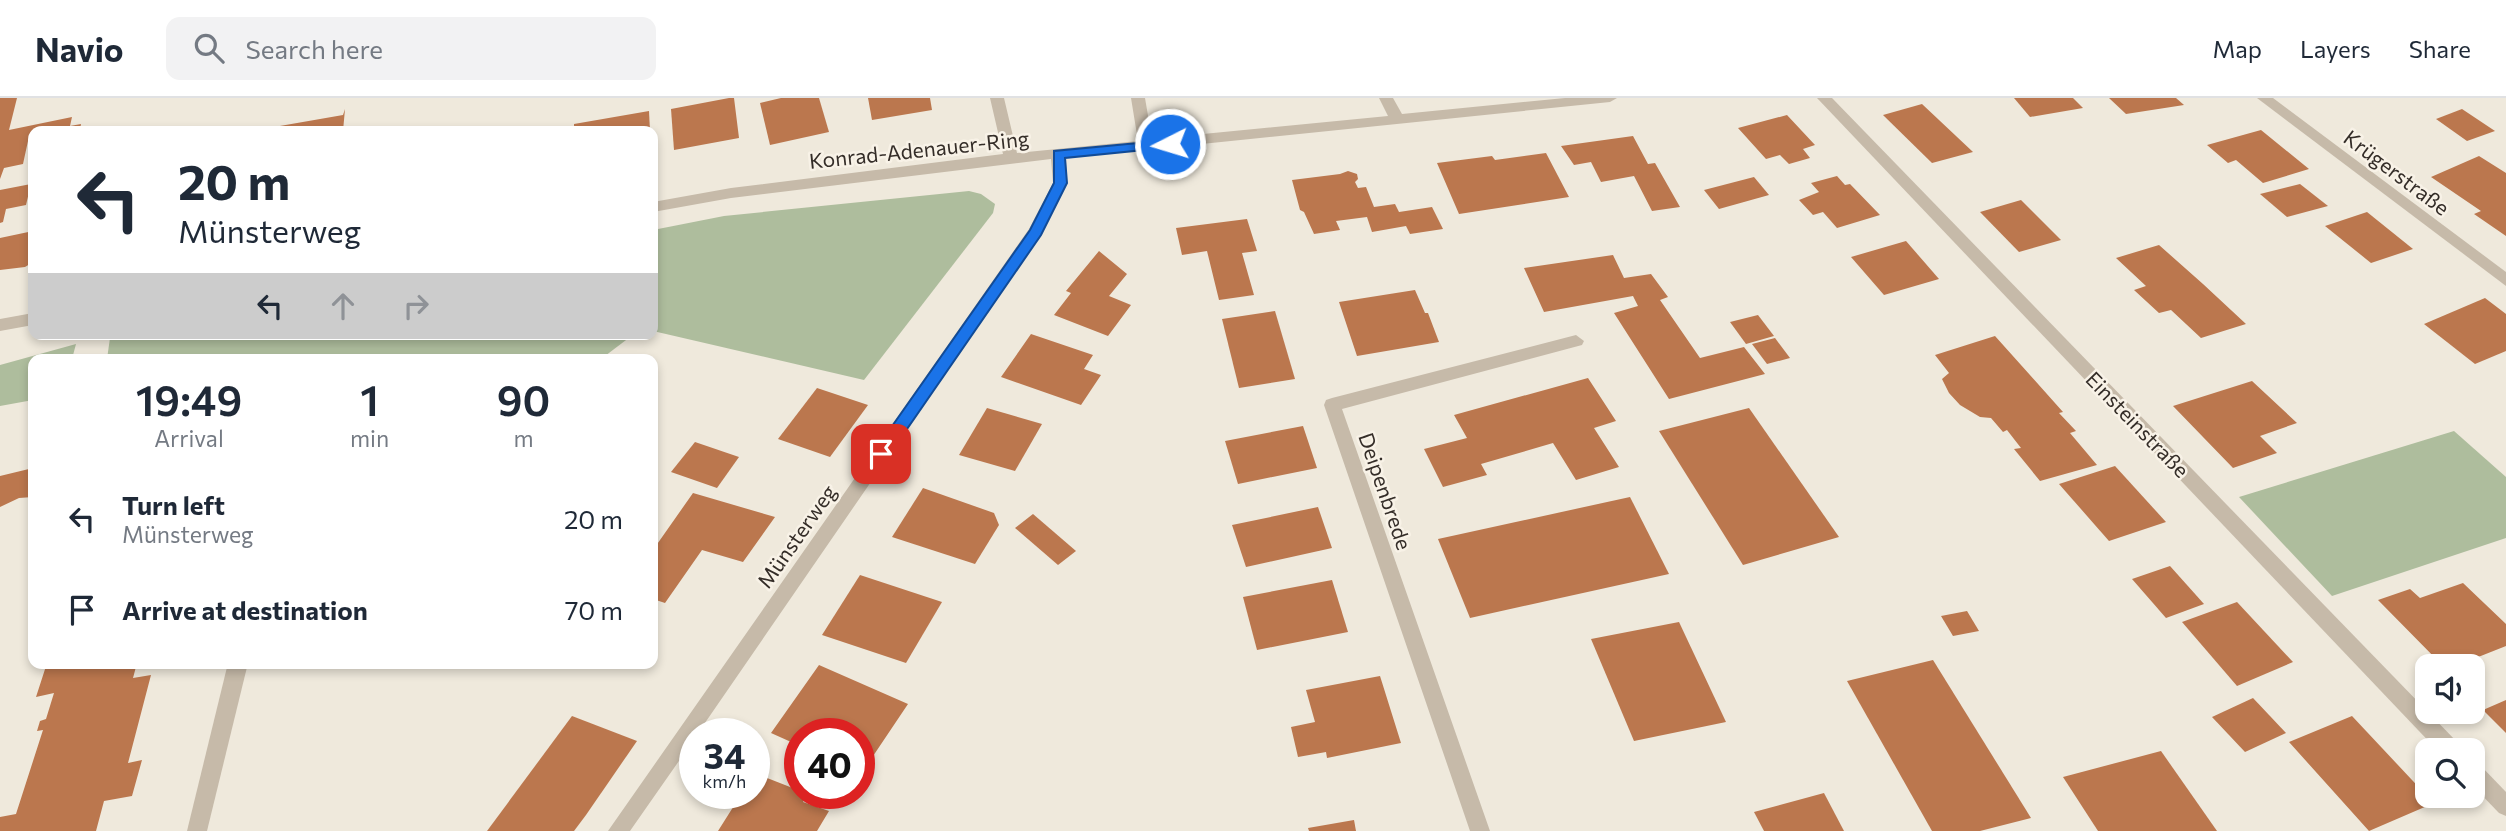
<!DOCTYPE html>
<html lang="en">
<head>
<meta charset="utf-8">
<style>
	:root { --surface:#fff; --page:#f2f2f3; --text:#1f2937; --muted:#747a83; --line:#e0e1e3 }
	body { margin:0; font-family:Commissioner,sans-serif; background:var(--page); color:var(--text); height:100vh; display:flex; flex-direction:column; font-size:26px; white-space:nowrap }
	* { box-sizing:border-box; margin:0 }
	p { font-size:23px; color:var(--muted) }
	.icon { flex:none; width:38px; height:38px; fill:none; stroke:currentColor; stroke-width:2; stroke-linecap:round; stroke-linejoin:round }
	.map { position:relative; flex:1; overflow:hidden }
	.details { position:absolute; left:28px; top:256px; width:630px; height:315px; display:flex; flex-direction:column; background:var(--surface); border-radius:14px; box-shadow:0 4px 10px #0003 }
	.details>* { flex:none }
	.hud { position:absolute; left:28px; top:28px; width:630px; height:214px; border-radius:14px; box-shadow:0 4px 10px #0003; background:#fff; color:var(--text); overflow:hidden }
	.controls { position:absolute; left:2415px; top:556px; display:grid; gap:14px }
	.controls a { display:grid; place-items:center; width:70px; height:70px; border-radius:14px; background:var(--surface); box-shadow:0 4px 10px #0003; font-size:35px }
	.speed { position:absolute; left:679px; top:620px; display:flex; gap:14px; font-size:35px; font-weight:700; text-align:center }
	.speed>* { display:grid; place-content:center; width:91px; height:91px; border-radius:50%; background:var(--surface); box-shadow:0 4px 10px #0003; line-height:1 }
	.speed small { font-size:18px; font-weight:400 }
	.speed .limit { border:10px solid #d22; background:#fff; color:#111 }
	.pin { position:absolute; display:grid; place-items:center; width:60px; height:60px; color:#fff; margin:-30px; border-radius:14px; box-shadow:0 4px 10px #0006 }
	.me { position:absolute; width:77px; margin:-38px; rotate:265deg; stroke-linejoin:round; filter:drop-shadow(0 0 5px #0008) }
	.turn { display:flex; align-items:center; gap:24px; height:147px; padding:0 35px; font-size:32px }
	.turn .icon { width:91px; height:91px; stroke-width:2.5 }
	.turn b { display:block; font-size:49px; line-height:60px }
	.lanes { display:flex; align-items:center; height:66px; padding:0 35px; background:#0003; justify-content:center; gap:35px; direction:ltr }
	.lanes .off { opacity:.35 }
	.eta { display:flex; justify-content:space-evenly; align-items:center; height:119px; text-align:center }
	.eta b { font-size:42px; font-weight:600; line-height:49px }
	ul { padding:0; list-style:none }
	li { display:flex; align-items:center; gap:21px; height:91px; padding:0 35px }
	li div { flex:1 }
	li b { display:block; font-size:26px }
	li em { font-style:normal }
	header { display:flex; align-items:center; gap:42px; box-sizing:border-box; height:98px; padding:0 35px; background:var(--surface); border-bottom:2px solid var(--line) }
	header strong { font-size:33px }
	nav { display:flex; gap:38px; margin-inline-start:auto; font-size:24px }
	.search { width:490px; height:63px; background:var(--page); display:flex; align-items:center; gap:18px; box-sizing:border-box; padding:0 24px; border-radius:14px; color:var(--muted); font-size:26px }
	.map>svg:first-child { display:block }
	.green { fill:#aebd9d }
	.building { fill:#bb774e }
	.lines { fill:none; stroke-linecap:round; stroke-linejoin:round }
	.minor { fill:#c6baa9; fill-rule:evenodd }
	.route { fill:#1a73e8; stroke:#114b97; stroke-width:2 }
	.labels { text-anchor:middle; dominant-baseline:central; stroke-width:5; stroke-linejoin:round; paint-order:stroke }
	.street-label { font-size:21px; fill:#342d28; stroke:#f8f2e7 }
</style>
</head>
<body>
<header>
<strong>Navio</strong>
<div class="search"><svg class="icon" aria-label="search" viewBox="0 0 24 24"><circle cx="10" cy="10" r="6"/><path d="M15 15l6 6"/></svg>Search here</div>
<nav><a>Map</a><a>Layers</a><a>Share</a></nav>
</header>
<div class="map">
<svg width="2506" height="733" viewBox="0 0 2506 733">
	<rect width="100%" height="100%" fill="#efe9dc"/>
	<g class="green">
		<path d="M 969,93 L 981,96 L 995,106 L 993,115 L 864,282 L 653,233 L 653,132 L 724,118 Z"/>
		<path d="M 149,236 L 634,236 L 601,261 L 107,261 L 110,240 Z"/>
		<path d="M 76,246 L 72,261 L 33,261 L 33,302 L 0,308 L 0,267 Z"/>
		<path d="M 2454,333 L 2506,379 L 2506,440 L 2332,498 L 2239,399 Z"/>
	</g>
	<g class="building">
		<path d="M 0,0 L 17,0 L 9,32 L 72,19 L 70,28 L 81,26 L 80,32 L 33,33 L 33,42 L 28,43 L 23,66 L 4,70 L 0,81 Z"/>
		<path d="M 729,0 L 734,0 L 739,40 L 674,52 L 671,11 Z"/>
		<path d="M 781,0 L 819,0 L 829,34 L 770,47 L 760,5 Z"/>
		<path d="M 868,0 L 930,0 L 932,12 L 872,22 Z"/>
		<path d="M 2014,0 L 2073,0 L 2083,10 L 2030,19 Z"/>
		<path d="M 2109,0 L 2176,0 L 2184,7 L 2126,16 Z"/>
		<path d="M 1922,6 L 1973,54 L 1932,65 L 1883,17 Z"/>
		<path d="M 345,11 L 343,33 L 251,33 L 343,17 Z"/>
		<path d="M 2462,11 L 2495,33 L 2467,43 L 2436,21 Z"/>
		<path d="M 649,13 L 650,33 L 574,33 L 574,26 Z"/>
		<path d="M 1787,17 L 1815,47 L 1803,51 L 1810,60 L 1789,66 L 1780,57 L 1766,61 L 1738,30 Z"/>
		<path d="M 2261,32 L 2309,71 L 2263,85 L 2236,62 L 2228,65 L 2207,47 Z"/>
		<path d="M 1633,38 L 1648,66 L 1655,65 L 1680,109 L 1652,113 L 1634,78 L 1601,84 L 1591,64 L 1574,67 L 1561,48 Z"/>
		<path d="M 1546,55 L 1569,99 L 1459,116 L 1437,65 L 1492,58 L 1495,62 Z"/>
		<path d="M 2479,58 L 2506,75 L 2506,138 L 2474,116 L 2481,113 L 2431,79 Z"/>
		<path d="M 1348,73 L 1357,76 L 1358,81 L 1355,84 L 1358,90 L 1366,89 L 1374,109 L 1395,106 L 1399,114 L 1432,109 L 1443,131 L 1410,136 L 1406,128 L 1372,134 L 1367,119 L 1336,123 L 1340,132 L 1314,136 L 1304,114 L 1300,112 L 1292,82 L 1340,76 Z"/>
		<path d="M 1837,78 L 1845,87 L 1850,86 L 1880,117 L 1837,130 L 1823,114 L 1813,117 L 1799,102 L 1819,94 L 1811,85 Z"/>
		<path d="M 1754,79 L 1769,97 L 1719,111 L 1704,92 Z"/>
		<path d="M 31,86 L 26,107 L 6,111 L 3,124 L 0,125 L 0,92 Z"/>
		<path d="M 2300,86 L 2328,108 L 2287,119 L 2260,96 Z"/>
		<path d="M 2021,102 L 2061,142 L 2019,154 L 1980,114 Z"/>
		<path d="M 2367,114 L 2413,151 L 2371,165 L 2325,128 Z"/>
		<path d="M 1247,121 L 1257,153 L 1242,155 L 1254,197 L 1219,202 L 1207,153 L 1182,157 L 1176,130 Z"/>
		<path d="M 33,133 L 33,164 L 25,169 L 0,172 L 0,140 Z"/>
		<path d="M 1906,143 L 1939,181 L 1884,197 L 1851,159 Z"/>
		<path d="M 2159,147 L 2203,186 L 2246,226 L 2201,240 L 2171,212 L 2159,215 L 2134,192 L 2146,188 L 2116,160 Z"/>
		<path d="M 1099,153 L 1127,176 L 1109,198 L 1131,207 L 1108,238 L 1054,217 L 1071,195 L 1066,193 Z"/>
		<path d="M 1613,157 L 1624,180 L 1651,176 L 1668,199 L 1660,202 L 1700,260 L 1744,249 L 1765,276 L 1669,301 L 1614,215 L 1638,208 L 1633,198 L 1544,214 L 1524,170 Z"/>
		<path d="M 1415,192 L 1425,215 L 1428,215 L 1439,244 L 1357,258 L 1339,204 Z"/>
		<path d="M 2485,200 L 2506,216 L 2506,253 L 2475,266 L 2424,226 Z"/>
		<path d="M 1275,213 L 1295,281 L 1239,290 L 1222,221 Z"/>
		<path d="M 1758,217 L 1774,238 L 1746,246 L 1730,224 Z"/>
		<path d="M 1031,236 L 1093,257 L 1084,271 L 1101,277 L 1081,307 L 1001,279 Z"/>
		<path d="M 1995,238 L 2063,314 L 2059,315 L 2076,333 L 2070,335 L 2097,367 L 2040,383 L 2014,351 L 2021,350 L 2007,332 L 2003,334 L 1991,320 L 1980,319 L 1960,307 L 1949,295 L 1942,281 L 1949,275 L 1935,257 Z"/>
		<path d="M 1775,240 L 1790,260 L 1767,266 L 1752,246 Z"/>
		<path d="M 1588,280 L 1616,323 L 1594,330 L 1619,369 L 1576,382 L 1553,345 L 1481,366 L 1487,377 L 1443,389 L 1424,351 L 1467,340 L 1454,317 Z"/>
		<path d="M 2252,283 L 2297,325 L 2260,338 L 2277,355 L 2233,370 L 2173,308 Z"/>
		<path d="M 817,290 L 868,307 L 830,359 L 778,341 Z"/>
		<path d="M 987,310 L 1042,326 L 1015,373 L 959,357 Z"/>
		<path d="M 1749,310 L 1839,439 L 1743,467 L 1659,333 Z"/>
		<path d="M 1303,328 L 1317,370 L 1238,386 L 1225,343 Z"/>
		<path d="M 695,344 L 739,359 L 717,390 L 671,374 Z"/>
		<path d="M 2115,368 L 2166,424 L 2109,443 L 2059,386 Z"/>
		<path d="M 33,370 L 33,399 L 19,400 L 0,409 L 0,378 Z"/>
		<path d="M 923,390 L 994,415 L 999,427 L 975,466 L 892,439 Z"/>
		<path d="M 693,395 L 775,419 L 743,464 L 702,452 L 665,505 L 653,501 L 653,452 Z"/>
		<path d="M 1630,399 L 1669,476 L 1470,520 L 1438,441 Z"/>
		<path d="M 1318,409 L 1332,450 L 1246,469 L 1232,427 Z"/>
		<path d="M 1033,416 L 1076,453 L 1058,467 L 1015,430 Z"/>
		<path d="M 2170,468 L 2204,506 L 2166,520 L 2132,481 Z"/>
		<path d="M 860,477 L 942,504 L 906,565 L 822,537 Z"/>
		<path d="M 1332,482 L 1348,534 L 1257,552 L 1243,499 Z"/>
		<path d="M 2463,485 L 2506,526 L 2506,548 L 2453,569 L 2444,569 L 2378,502 L 2410,491 L 2420,500 Z"/>
		<path d="M 2237,504 L 2293,564 L 2237,588 L 2182,524 Z"/>
		<path d="M 1967,513 L 1979,533 L 1953,538 L 1941,518 Z"/>
		<path d="M 1679,524 L 1726,624 L 1634,643 L 1591,541 Z"/>
		<path d="M 1933,562 L 2031,720 L 1980,733 L 1932,733 L 1847,583 Z"/>
		<path d="M 47,565 L 137,565 L 133,580 L 151,577 L 128,665 L 142,662 L 132,698 L 104,703 L 96,733 L 0,733 L 0,719 L 16,716 L 43,632 L 37,633 L 40,623 L 46,621 L 54,595 L 36,599 Z"/>
		<path d="M 819,567 L 908,606 L 861,676 L 859,635 L 800,635 L 800,648 L 771,635 Z"/>
		<path d="M 1380,578 L 1401,645 L 1327,660 L 1326,654 L 1298,659 L 1291,629 L 1315,624 L 1306,592 Z"/>
		<path d="M 2253,600 L 2286,635 L 2245,654 L 2212,619 Z"/>
		<path d="M 2506,602 L 2506,635 L 2483,612 Z"/>
		<path d="M 572,618 L 637,643 L 586,717 L 574,733 L 487,733 Z"/>
		<path d="M 2352,618 L 2427,698 L 2434,705 L 2369,733 L 2289,644 Z"/>
		<path d="M 2161,653 L 2217,733 L 2098,733 L 2063,679 Z"/>
		<path d="M 754,675 L 808,696 L 803,704 L 829,713 L 817,733 L 718,733 L 742,695 L 754,695 Z"/>
		<path d="M 1824,695 L 1844,733 L 1764,733 L 1754,714 Z"/>
		<path d="M 1354,722 L 1356,733 L 1309,733 L 1308,730 Z"/>
	</g>
	<g class="lines">
		<g class="minor">
			<path d="M 990,0 L 1004,0 L 1017,55 L 1138,43 L 1131,0 L 1145,0 L 1152,41 L 1388,18 L 1379,0 L 1393,0 L 1402,16 L 1565,0 L 1617,0 L 1610,4 L 1066,60 L 1067,85 L 1041,137 L 698,635 L 695,635 L 695,640 L 630,733 L 608,733 L 1029,131 L 1053,85 L 1051,61 L 731,100 L 653,114 L 653,104 L 731,90 L 1003,56 Z"/>
			<path d="M 1817,0 L 1832,0 L 2459,646 L 2462,653 L 2438,653 Z"/>
			<path d="M 2257,0 L 2273,0 L 2506,174 L 2506,188 Z"/>
			<path d="M 33,215 L 33,227 L 0,233 L 0,221 Z"/>
			<path d="M 1576,237 L 1584,243 L 1582,247 L 1342,311 L 1490,733 L 1470,733 L 1324,307 L 1326,302 L 1332,300 Z"/>
			<path d="M 228,565 L 248,565 L 207,733 L 187,733 Z"/>
			<path d="M 2473,665 L 2480,667 L 2506,694 L 2506,718 L 2499,715 L 2473,688 Z"/>
		</g>
	</g>
	<path class="route" d="M 1170,42 L 1176,46 L 1174,49 L 1065,60 L 1067,85 L 1041,137 L 887,360 L 876,360 L 873,356 L 876,351 L 1030,132 L 1054,85 L 1054,53 Z"/>
	<g class="labels">
		<g class="street-label">
			<text transform="translate(919 51) rotate(-6)">Konrad-Adenauer-Ring</text>
			<text transform="translate(2397 74) rotate(37)">Krügerstraße</text>
			<text transform="translate(2138 326) rotate(46)">Einsteinstraße</text>
			<text transform="translate(1386 393) rotate(71)">Deipenbrede</text>
			<text transform="translate(796 438) rotate(-55)">Münsterweg</text>
		</g>
	</g>
</svg>
<div class="controls">
<a><svg class="icon" aria-label="sound" viewBox="0 0 24 24"><path d="M4 9h4l5-4v14l-5-4H4zM17 9q2 3 0 6"/></svg></a>
<a><svg class="icon" aria-label="search" viewBox="0 0 24 24"><circle cx="10" cy="10" r="6"/><path d="M15 15l6 6"/></svg></a>
</div>
<div class="speed"><div>34<small>km/h</small></div><div class="limit">40</div></div>
<div class="pin" style="left:881px;top:356px;background:#d93025"><svg class="icon" aria-label="arrive" viewBox="0 0 24 24"><path d="M6 21V4h12l-3 4 3 4H6"/></svg></div>
<svg class="me" style="left:1170px;top:46px" viewBox="-20 -20 40 40"><circle r="17" fill="#1a73e8" stroke="#fff" stroke-width="3"/><path d="M0-11L8 9 0 5-8 9z" fill="#fff"/></svg>
<div class="hud">
<div class="turn"><svg class="icon" aria-label="left" viewBox="0 0 24 24"><path d="M17 20v-9H6M10 6l-5 5 5 5"/></svg><div><b>20 m</b>Münsterweg</div></div>
<div class="lanes"><svg class="icon" aria-label="left" viewBox="0 0 24 24"><path d="M17 20v-9H6M10 6l-5 5 5 5"/></svg><svg class="icon off" aria-label="ahead" viewBox="0 0 24 24"><path d="M12 20V5M6 11l6-6 6 6"/></svg><svg class="icon off" aria-label="right" viewBox="0 0 24 24"><path d="M7 20v-9h11M14 6l5 5-5 5"/></svg></div>
</div>
<section class="details">
<div class="eta">
<div><b>19:49</b><p>Arrival</p></div>
<div><b>1</b><p>min</p></div>
<div><b>90</b><p>m</p></div>
</div>
<ul>
<li><svg class="icon" aria-label="left" viewBox="0 0 24 24"><path d="M17 20v-9H6M10 6l-5 5 5 5"/></svg><div><b>Turn left</b><p>Münsterweg</p></div><em>20 m</em></li>
<li><svg class="icon" aria-label="arrive" viewBox="0 0 24 24"><path d="M6 21V4h12l-3 4 3 4H6"/></svg><div><b>Arrive at destination</b></div><em>70 m</em></li>
</ul>
</section>
</div>
</body>
</html>
